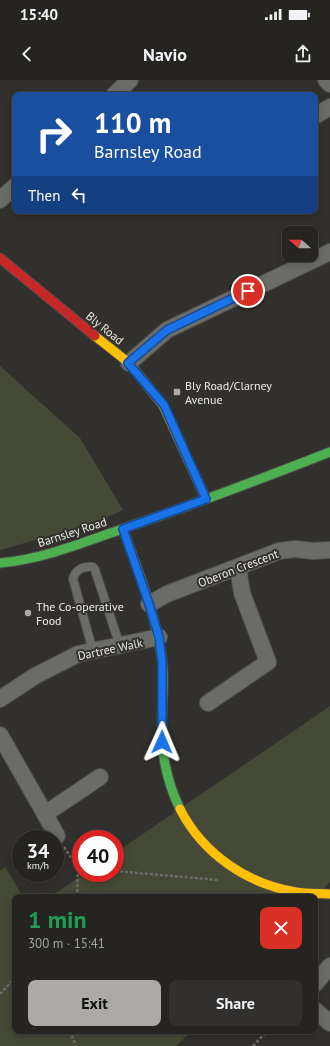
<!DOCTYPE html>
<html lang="en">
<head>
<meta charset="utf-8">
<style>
	:root { --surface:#252421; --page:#31302e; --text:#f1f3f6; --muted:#a3a4a5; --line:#42413f; --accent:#abaaa6 }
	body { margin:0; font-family:"PT Sans",sans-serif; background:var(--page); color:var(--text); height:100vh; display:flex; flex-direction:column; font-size:15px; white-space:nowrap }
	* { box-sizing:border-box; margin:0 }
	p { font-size:13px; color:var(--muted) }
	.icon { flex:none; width:22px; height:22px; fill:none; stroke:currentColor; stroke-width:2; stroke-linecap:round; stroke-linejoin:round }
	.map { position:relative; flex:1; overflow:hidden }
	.drawer { position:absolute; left:12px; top:814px; width:306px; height:140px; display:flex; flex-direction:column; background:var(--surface); border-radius:8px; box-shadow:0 2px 10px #0003,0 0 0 1px var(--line) }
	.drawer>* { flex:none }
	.hud { position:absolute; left:12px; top:12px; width:306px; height:122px; border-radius:8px; box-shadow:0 2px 10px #0003,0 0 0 1px var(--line); background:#1a4fa0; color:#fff; overflow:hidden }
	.needle { width:26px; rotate:290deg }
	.controls { position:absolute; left:282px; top:146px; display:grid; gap:8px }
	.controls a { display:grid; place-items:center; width:36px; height:36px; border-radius:8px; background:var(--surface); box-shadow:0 2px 10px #0003,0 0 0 1px var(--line); font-size:20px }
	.speed { position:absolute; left:12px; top:750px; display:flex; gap:8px; font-size:20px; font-weight:700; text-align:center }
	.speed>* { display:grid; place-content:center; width:52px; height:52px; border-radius:50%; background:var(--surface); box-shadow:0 2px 10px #0003,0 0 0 1px var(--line); line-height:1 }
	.speed small { font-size:10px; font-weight:400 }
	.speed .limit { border:6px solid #d22; background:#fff; color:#111 }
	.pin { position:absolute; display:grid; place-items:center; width:34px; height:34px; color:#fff; margin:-17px; border:2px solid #fff; border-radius:50%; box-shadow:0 1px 4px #0007 }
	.me { position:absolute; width:44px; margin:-22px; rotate:1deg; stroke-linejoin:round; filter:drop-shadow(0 0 3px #0008) }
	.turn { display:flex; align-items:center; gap:14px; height:84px; padding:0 16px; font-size:18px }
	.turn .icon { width:52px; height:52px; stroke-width:2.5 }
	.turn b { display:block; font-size:28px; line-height:34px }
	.then { display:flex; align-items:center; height:38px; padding:0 16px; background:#0003; gap:8px; font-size:15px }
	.round { display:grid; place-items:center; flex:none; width:42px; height:42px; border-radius:8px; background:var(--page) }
	.overview { display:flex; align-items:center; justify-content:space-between; height:68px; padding:0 16px }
	h1 { font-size:24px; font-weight:700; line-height:30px; color:#1e9e55 }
	.action { display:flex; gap:8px; margin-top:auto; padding:8px 16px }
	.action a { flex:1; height:46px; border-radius:8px; background:var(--accent); color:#111; font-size:16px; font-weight:700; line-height:46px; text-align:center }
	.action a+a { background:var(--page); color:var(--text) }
	.status { display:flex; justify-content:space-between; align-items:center; height:28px; padding:0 20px; background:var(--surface); direction:ltr }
	.status svg { height:11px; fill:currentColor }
	header { display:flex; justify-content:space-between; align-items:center; height:52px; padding:0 16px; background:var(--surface); font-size:18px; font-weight:700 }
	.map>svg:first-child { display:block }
	.green { fill:#444a36 }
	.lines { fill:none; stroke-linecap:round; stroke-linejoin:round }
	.lane-casing { stroke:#4f4e4b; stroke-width:10 }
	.street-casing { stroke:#4f4e4b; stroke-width:18 }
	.fast-casing { stroke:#4f4e4b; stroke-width:11 }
	.slow-casing { stroke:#4f4e4b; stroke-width:11 }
	.jam-casing { stroke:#4f4e4b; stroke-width:11 }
	.path { stroke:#6d6c6a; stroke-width:2.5; stroke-dasharray:3 2; stroke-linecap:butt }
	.lane { stroke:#6b6b68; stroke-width:8 }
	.street { stroke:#6b6b68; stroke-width:16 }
	.fast { stroke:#4caf50; stroke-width:9 }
	.slow { stroke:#ffc107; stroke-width:9 }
	.jam { stroke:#c62828; stroke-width:9 }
	.route-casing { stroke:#114b97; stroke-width:10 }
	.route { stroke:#1a73e8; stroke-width:7 }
	.poi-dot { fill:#abaaa6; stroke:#32312b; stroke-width:1.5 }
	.labels { text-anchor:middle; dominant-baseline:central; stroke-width:4; stroke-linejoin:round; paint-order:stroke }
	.street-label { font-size:12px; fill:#ecebe7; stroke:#32312b }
	.poi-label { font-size:12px; fill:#ecebe7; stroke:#32312b; text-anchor:start }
</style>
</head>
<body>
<div class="status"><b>15:40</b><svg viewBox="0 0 49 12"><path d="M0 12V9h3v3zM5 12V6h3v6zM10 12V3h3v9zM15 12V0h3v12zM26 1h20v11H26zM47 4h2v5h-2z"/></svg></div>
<header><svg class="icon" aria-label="back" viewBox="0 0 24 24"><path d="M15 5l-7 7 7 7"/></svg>Navio<svg class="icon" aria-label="share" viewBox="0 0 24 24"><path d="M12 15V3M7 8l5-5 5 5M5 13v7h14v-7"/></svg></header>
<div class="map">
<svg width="330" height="966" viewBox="0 0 330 966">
	<rect width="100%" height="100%" fill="#31302c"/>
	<g class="green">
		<path d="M 0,286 L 80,358 L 123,430 L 93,444 L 0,470 Z"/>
		<path d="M 330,626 L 330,802 L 315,818 L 315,817 L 50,817 L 85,793 L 115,793 L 115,773 Z"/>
		<path d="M 5,787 L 23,817 L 15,817 L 15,951 L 192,951 L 176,966 L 0,966 L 0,791 Z"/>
	</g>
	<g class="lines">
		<defs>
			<path id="lane" d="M 93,571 L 73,499 C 75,490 83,486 93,487 L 95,490 L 120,566"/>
			<g id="street">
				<path d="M 326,0 L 330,4"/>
				<path d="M 114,15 L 130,0"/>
				<path d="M 315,36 L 330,27"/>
				<path d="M 0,120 L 15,106"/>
				<path d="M 129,283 L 167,250 L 330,172"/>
				<path d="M 149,524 L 167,514 L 279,471 L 295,469 L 313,471 L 330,470"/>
				<path d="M 0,619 L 35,596 L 78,574 L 159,557"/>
				<path d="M 208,623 L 268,582 L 242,513 L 238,488"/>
				<path d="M 0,655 L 45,734 L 100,697"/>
				<path d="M 45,734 L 57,756"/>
				<path d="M 315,904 L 330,886"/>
				<path d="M 315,930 L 330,943"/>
			</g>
			<g id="fast">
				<path d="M 123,449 C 138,492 156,534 162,580 C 165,604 161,629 162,653 C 162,679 169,706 180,729"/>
				<path d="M 0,483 C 43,479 82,463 122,449 C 192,425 261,399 330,372"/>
			</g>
			<g id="slow">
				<path d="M 95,256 L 129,283 L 163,325 L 206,419"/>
				<path d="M 180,729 C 203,774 247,804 296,812 C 307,814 319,813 330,814"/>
			</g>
			<path id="jam" d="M 0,178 L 95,256"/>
		</defs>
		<use href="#lane" class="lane-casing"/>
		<use href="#street" class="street-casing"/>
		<use href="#fast" class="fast-casing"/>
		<use href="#slow" class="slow-casing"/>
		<use href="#jam" class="jam-casing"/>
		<g class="path">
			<path d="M 64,767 L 78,788"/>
			<path d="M 115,791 L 218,800"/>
			<path d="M 77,817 L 78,788 L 81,789"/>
			<path d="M 0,914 L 15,898"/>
			<path d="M 70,951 L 76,966"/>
			<path d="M 253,966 L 267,951"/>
		</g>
		<use href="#lane" class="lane"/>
		<use href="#street" class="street"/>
		<use href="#fast" class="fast"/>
		<use href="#slow" class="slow"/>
		<use href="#jam" class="jam"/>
	</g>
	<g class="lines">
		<defs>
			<path id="route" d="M 162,662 L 162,582 L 159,557 L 149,524 L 123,449 L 206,419 L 164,325 L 128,283 L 167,250 L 248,211"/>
		</defs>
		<use href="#route" class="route-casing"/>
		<use href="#route" class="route"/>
	</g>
	<g class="poi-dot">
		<rect x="173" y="308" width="8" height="8" rx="2"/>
		<circle cx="28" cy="533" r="4"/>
	</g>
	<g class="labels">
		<g class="street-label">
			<text transform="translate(105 248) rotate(39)">Bly Road</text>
			<text transform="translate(72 452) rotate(-18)">Barnsley Road</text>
			<text transform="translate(238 488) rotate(-21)">Oberon Crescent</text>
			<text transform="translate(110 569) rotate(-12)">Dartree Walk</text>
		</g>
		<g class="poi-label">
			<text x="185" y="305">Bly Road/Clarney<tspan x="185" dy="14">Avenue</tspan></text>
			<text x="36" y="526">The Co-operative<tspan x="36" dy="14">Food</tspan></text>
		</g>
	</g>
</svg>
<div class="controls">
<a><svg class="needle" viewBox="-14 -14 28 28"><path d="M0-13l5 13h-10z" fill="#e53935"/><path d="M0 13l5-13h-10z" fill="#a3a4a5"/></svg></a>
</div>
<div class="speed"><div>34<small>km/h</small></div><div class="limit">40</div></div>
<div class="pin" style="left:248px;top:211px;background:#d93025"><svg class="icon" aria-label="arrive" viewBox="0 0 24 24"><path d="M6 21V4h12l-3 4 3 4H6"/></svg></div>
<svg class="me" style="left:162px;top:662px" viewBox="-20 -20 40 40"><path d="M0-17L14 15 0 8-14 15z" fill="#1a73e8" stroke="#fff" stroke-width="4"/></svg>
<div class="hud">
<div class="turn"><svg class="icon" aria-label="right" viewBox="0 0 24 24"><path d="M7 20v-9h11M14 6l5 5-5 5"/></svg><div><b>110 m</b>Barnsley Road</div></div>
<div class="then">Then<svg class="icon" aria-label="left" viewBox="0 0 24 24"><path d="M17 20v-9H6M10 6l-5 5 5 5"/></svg></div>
</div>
<section class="drawer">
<div class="overview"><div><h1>1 min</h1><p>300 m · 15:41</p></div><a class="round" style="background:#d93025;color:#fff"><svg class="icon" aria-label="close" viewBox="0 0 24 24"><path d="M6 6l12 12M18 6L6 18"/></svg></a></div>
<div class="action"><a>Exit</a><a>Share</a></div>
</section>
</div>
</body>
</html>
